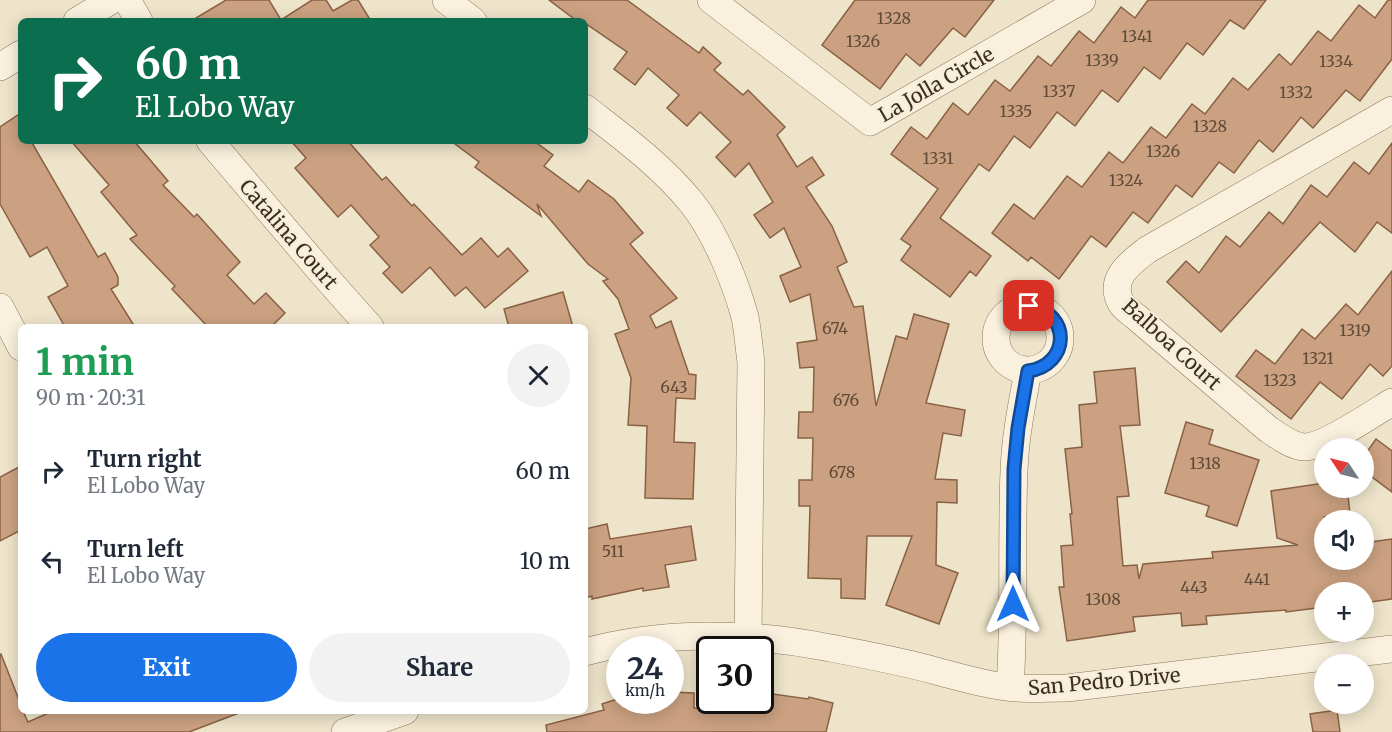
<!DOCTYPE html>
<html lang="en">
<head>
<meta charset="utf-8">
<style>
	:root { --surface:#fff; --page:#f2f2f3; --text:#1f2937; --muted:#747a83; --accent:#1a73e8 }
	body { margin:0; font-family:Merriweather,serif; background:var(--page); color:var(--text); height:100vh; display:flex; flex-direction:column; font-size:22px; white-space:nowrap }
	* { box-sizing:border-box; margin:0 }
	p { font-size:20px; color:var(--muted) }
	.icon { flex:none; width:33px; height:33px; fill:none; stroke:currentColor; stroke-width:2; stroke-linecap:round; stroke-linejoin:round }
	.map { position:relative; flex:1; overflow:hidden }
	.side { position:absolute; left:18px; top:324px; width:570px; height:390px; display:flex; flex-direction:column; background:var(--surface); border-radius:9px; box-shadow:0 3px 15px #0003 }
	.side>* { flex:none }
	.hud { position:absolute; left:18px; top:18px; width:570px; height:126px; border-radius:9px; box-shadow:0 3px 15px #0003; background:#0b6e4f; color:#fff; overflow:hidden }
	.needle { width:39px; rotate:305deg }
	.fabs { position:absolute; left:1314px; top:438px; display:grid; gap:12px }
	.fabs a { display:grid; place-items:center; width:60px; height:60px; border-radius:50%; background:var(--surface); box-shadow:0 3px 15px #0003; font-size:30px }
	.speed { position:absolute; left:606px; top:636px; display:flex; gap:12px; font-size:30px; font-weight:700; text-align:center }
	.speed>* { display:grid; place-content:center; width:78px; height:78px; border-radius:50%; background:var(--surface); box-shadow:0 3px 15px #0003; line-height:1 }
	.speed small { font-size:15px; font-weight:400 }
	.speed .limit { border:3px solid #111; border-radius:9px; background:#fff; color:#111 }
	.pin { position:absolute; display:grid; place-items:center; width:51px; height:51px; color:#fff; margin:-26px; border-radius:12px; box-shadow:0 3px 9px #0006 }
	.me { position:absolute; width:66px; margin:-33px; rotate:0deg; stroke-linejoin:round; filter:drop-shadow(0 0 4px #0008) }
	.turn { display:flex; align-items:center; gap:21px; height:126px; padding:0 18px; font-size:27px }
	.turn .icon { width:78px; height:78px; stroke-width:2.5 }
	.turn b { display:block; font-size:42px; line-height:51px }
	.round { display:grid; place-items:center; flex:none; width:63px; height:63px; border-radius:32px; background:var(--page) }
	.overview { display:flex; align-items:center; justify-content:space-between; height:102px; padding:0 18px }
	h1 { font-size:36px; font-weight:700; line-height:45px; color:#1e9e55 }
	.cta { display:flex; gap:12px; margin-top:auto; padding:12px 18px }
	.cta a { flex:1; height:69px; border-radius:36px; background:var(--accent); color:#fff; font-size:24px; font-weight:700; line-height:69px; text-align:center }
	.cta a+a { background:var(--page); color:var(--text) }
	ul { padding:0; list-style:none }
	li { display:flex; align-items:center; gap:18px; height:90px; padding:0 18px }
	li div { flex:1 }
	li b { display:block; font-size:22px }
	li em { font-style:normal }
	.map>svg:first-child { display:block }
	.building { fill:#cba181; stroke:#896145; stroke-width:1.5 }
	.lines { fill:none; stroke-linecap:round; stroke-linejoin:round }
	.minor-casing { stroke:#8b765e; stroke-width:28 }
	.minor { stroke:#f9f1dd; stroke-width:27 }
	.route-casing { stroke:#114b97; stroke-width:15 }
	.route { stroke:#1a73e8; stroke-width:10 }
	.labels { text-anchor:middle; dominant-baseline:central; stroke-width:4.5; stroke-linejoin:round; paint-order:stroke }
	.number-label { font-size:16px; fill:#604b39 }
	.street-label { font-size:20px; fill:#3c2e21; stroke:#f6eed9 }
</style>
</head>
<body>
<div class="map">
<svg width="1392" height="732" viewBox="0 0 1392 732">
	<rect width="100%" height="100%" fill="#eee4ca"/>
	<g class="building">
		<path d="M 226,0 L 269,0 L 281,20 L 312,0 L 326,0 L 333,11 L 352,0 L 358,0 L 371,21 L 191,21 Z"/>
		<path d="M 549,0 L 627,0 L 699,53 L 703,47 L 721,63 L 714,70 L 743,95 L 748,90 L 785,127 L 777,135 L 797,167 L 812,157 L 824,175 L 806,187 L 832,226 L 847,262 L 837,267 L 854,307 L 863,306 L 876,406 L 896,336 L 907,339 L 914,314 L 949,324 L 926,403 L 965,410 L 961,436 L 943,433 L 935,479 L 957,480 L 957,503 L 937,502 L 936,565 L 958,573 L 939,624 L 886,605 L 912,536 L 867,536 L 865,599 L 841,598 L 841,579 L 808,578 L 810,506 L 799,506 L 799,480 L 812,480 L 813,438 L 798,438 L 799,412 L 813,412 L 814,367 L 800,368 L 797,343 L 817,340 L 810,294 L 790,302 L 780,276 L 801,267 L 784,228 L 770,238 L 754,215 L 773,202 L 749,163 L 735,177 L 716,157 L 731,142 L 700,112 L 687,126 L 667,108 L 679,95 L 648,68 L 635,85 L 614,69 L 627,52 L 585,23 L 585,21 L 577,21 Z"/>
		<path d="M 855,0 L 994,0 L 965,37 L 953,28 L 920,66 L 906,54 L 880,89 L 822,45 Z"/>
		<path d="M 1148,0 L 1266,0 L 1244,29 L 1230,20 L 1203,55 L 1187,43 L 1160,79 L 1144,67 L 1118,102 L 1102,90 L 1075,126 L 1057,112 L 1030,148 L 1014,136 L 989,171 L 979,164 L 940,218 L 991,256 L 976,276 L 970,271 L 950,297 L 901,260 L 911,246 L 901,239 L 938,189 L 891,154 L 911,127 L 927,139 L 953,103 L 968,115 L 995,80 L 1010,91 L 1038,56 L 1051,66 L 1079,31 L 1094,43 L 1121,7 L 1135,18 Z"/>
		<path d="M 1388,0 L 1392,0 L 1392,59 L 1360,101 L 1346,90 L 1313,128 L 1301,117 L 1273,152 L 1259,140 L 1234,173 L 1219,162 L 1192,197 L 1176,185 L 1148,223 L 1133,212 L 1106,247 L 1091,236 L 1059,279 L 1031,257 L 1028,261 L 992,233 L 1014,204 L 1034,219 L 1067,176 L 1082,187 L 1109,152 L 1123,163 L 1151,127 L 1166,138 L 1192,104 L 1205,114 L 1233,78 L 1248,90 L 1279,54 L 1291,65 L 1318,31 L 1331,41 L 1359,5 L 1375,18 Z"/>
		<path d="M 21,113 L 21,141 L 31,141 L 98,257 L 105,253 L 118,277 L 118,285 L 111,289 L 135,327 L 65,327 L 48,297 L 68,286 L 47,247 L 30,257 L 0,204 L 0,127 Z"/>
		<path d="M 71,141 L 134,141 L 168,181 L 163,185 L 194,217 L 197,214 L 240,262 L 227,275 L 254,304 L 266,293 L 285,313 L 273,325 L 274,327 L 208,327 L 172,289 L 175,286 L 130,239 L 137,235 L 101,192 L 109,185 Z"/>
		<path d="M 291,141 L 348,141 L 382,180 L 386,177 L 412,206 L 414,204 L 462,255 L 481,238 L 498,257 L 508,248 L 528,271 L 485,308 L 466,287 L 455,296 L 430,267 L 402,293 L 383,273 L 390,267 L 370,245 L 379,237 L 351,205 L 338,217 L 295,168 L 306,158 Z"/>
		<path d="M 451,141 L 534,141 L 553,155 L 544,166 L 579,192 L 588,180 L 614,199 L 643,233 L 630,244 L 677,298 L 650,316 L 656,328 L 671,321 L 689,374 L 696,375 L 695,399 L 676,398 L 674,442 L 695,443 L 693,499 L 645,498 L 647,426 L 628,425 L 631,378 L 615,334 L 629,329 L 618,299 L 603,281 L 608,279 L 588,264 L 537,204 L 541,216 L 475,167 L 479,162 Z"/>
		<path d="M 1392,143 L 1392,233 L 1377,222 L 1355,252 L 1320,222 L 1221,332 L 1167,282 L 1186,261 L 1199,273 L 1226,236 L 1240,247 L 1269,212 L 1283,224 L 1311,185 L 1327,197 L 1354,162 L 1369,174 Z"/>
		<path d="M 1392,271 L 1392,366 L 1383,376 L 1370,364 L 1342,399 L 1320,382 L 1291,419 L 1236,376 L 1256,350 L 1275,364 L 1302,329 L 1315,339 L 1346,304 L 1358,315 Z"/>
		<path d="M 563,292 L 573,327 L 509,327 L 504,309 Z"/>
		<path d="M 1135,368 L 1140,425 L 1120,426 L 1129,496 L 1117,497 L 1123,566 L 1137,565 L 1139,579 L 1143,564 L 1213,558 L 1212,552 L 1298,545 L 1277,538 L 1271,491 L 1324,483 L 1324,488 L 1347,488 L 1350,513 L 1324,517 L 1324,560 L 1364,560 L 1364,543 L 1392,539 L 1392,599 L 1364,603 L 1364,592 L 1322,592 L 1324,607 L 1286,612 L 1286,610 L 1206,616 L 1207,624 L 1182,626 L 1181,613 L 1133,617 L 1135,631 L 1067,641 L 1059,587 L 1064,587 L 1061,546 L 1073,545 L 1070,514 L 1072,514 L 1065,449 L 1082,447 L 1079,405 L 1097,403 L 1094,372 Z"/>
		<path d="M 1186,422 L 1213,430 L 1209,444 L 1259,460 L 1237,526 L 1206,516 L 1209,506 L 1165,493 Z"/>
		<path d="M 1376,439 L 1392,451 L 1392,492 L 1364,471 L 1364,456 Z"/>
		<path d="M 21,466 L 21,530 L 0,541 L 0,477 Z"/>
		<path d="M 607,524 L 610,539 L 691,526 L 696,560 L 665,565 L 669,587 L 643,591 L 643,588 L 592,599 L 592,596 L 585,598 L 585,529 Z"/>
		<path d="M 1,654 L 21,705 L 21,711 L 23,711 L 28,722 L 53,711 L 239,711 L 239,713 L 189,732 L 0,732 L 0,655 Z"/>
		<path d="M 670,692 L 694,693 L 694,708 L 736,709 L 763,713 L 766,693 L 808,699 L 809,697 L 833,703 L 826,732 L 547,732 L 546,725 L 604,710 L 602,704 L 614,700 L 670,700 Z"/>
		<path d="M 1337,710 L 1340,732 L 1313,732 L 1310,714 Z"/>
	</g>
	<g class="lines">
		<defs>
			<g id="minor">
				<path d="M 127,0 L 139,21"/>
				<path d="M 446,0 L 473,21"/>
				<path d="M 711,0 L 870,122 L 1082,0"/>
				<path d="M 77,21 L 112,0"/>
				<path d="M 0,67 L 21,54"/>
				<path d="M 585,108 C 622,137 661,165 691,202 C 715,231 735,281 745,317 C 748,332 749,348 751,362 L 748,638"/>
				<path d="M 1392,110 L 1147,250 C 1130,263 1108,279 1121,303 C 1124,308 1130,312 1135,316 L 1268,429 C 1278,436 1293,447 1305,447 C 1324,447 1374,413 1392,402"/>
				<path d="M 210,141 L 323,274 L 370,327"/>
				<circle cx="1028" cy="338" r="32"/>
				<path d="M 0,307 L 21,347"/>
				<path d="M 585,652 C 662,631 747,632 825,647 C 862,654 900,661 936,671 C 963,678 989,686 1017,688 C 1033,689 1050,688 1067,688 L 1392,649"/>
				<path d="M 1010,687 C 1015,615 1011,543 1014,471 C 1015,438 1022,404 1028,371"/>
				<path d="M 345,732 L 405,711"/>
			</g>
		</defs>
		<use href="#minor" class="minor-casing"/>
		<use href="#minor" class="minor"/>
	</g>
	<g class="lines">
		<defs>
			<path id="route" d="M 1013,604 L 1014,469 L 1018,428 L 1028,371 C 1070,365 1072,313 1029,306"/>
		</defs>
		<use href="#route" class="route-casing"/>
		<use href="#route" class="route"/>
	</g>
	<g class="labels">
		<g class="number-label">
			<text x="894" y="18">1328</text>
			<text x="1137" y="36">1341</text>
			<text x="863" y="41">1326</text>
			<text x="1102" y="60">1339</text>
			<text x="1336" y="61">1334</text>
			<text x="1059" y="91">1337</text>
			<text x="1296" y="92">1332</text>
			<text x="1016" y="111">1335</text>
			<text x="1210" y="126">1328</text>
			<text x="1163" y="151">1326</text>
			<text x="938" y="158">1331</text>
			<text x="1126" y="180">1324</text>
			<text x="835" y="328">674</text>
			<text x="1355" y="330">1319</text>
			<text x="1318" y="358">1321</text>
			<text x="1280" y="380">1323</text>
			<text x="674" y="387">643</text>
			<text x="846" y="400">676</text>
			<text x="1205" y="463">1318</text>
			<text x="842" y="472">678</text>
			<text x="613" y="551">511</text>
			<text x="1257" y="579">441</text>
			<text x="1194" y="587">443</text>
			<text x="1103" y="599">1308</text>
		</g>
		<g class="street-label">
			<text transform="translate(936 84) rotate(-30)">La Jolla Circle</text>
			<text transform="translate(289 234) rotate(49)">Catalina Court</text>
			<text transform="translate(1172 344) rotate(42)">Balboa Court</text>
			<text transform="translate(1104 681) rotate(-5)">San Pedro Drive</text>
		</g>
	</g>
</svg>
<div class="fabs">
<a><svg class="needle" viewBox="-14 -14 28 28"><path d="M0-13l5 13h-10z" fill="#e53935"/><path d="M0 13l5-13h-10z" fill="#747a83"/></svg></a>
<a><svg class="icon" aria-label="sound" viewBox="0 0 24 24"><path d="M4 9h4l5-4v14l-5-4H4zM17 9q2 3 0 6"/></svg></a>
<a>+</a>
<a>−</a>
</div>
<div class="speed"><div>24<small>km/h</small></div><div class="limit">30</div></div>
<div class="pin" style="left:1029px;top:306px;background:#d93025"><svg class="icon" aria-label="arrive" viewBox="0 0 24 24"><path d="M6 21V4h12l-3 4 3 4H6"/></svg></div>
<svg class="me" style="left:1013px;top:604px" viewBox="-20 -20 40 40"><path d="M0-17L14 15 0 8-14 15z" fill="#1a73e8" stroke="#fff" stroke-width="4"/></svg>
<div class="hud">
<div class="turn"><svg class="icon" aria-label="right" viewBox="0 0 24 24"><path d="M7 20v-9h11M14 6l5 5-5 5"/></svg><div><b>60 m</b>El Lobo Way</div></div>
</div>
<section class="side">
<div class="overview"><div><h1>1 min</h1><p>90 m · 20:31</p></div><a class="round"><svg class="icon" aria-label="close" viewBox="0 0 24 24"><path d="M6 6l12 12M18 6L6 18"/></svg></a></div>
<ul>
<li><svg class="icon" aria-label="right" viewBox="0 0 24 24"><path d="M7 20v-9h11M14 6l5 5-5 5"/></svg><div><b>Turn right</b><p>El Lobo Way</p></div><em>60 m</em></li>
<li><svg class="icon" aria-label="left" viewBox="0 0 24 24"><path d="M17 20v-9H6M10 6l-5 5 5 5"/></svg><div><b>Turn left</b><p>El Lobo Way</p></div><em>10 m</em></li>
</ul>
<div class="cta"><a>Exit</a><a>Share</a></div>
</section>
</div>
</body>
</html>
